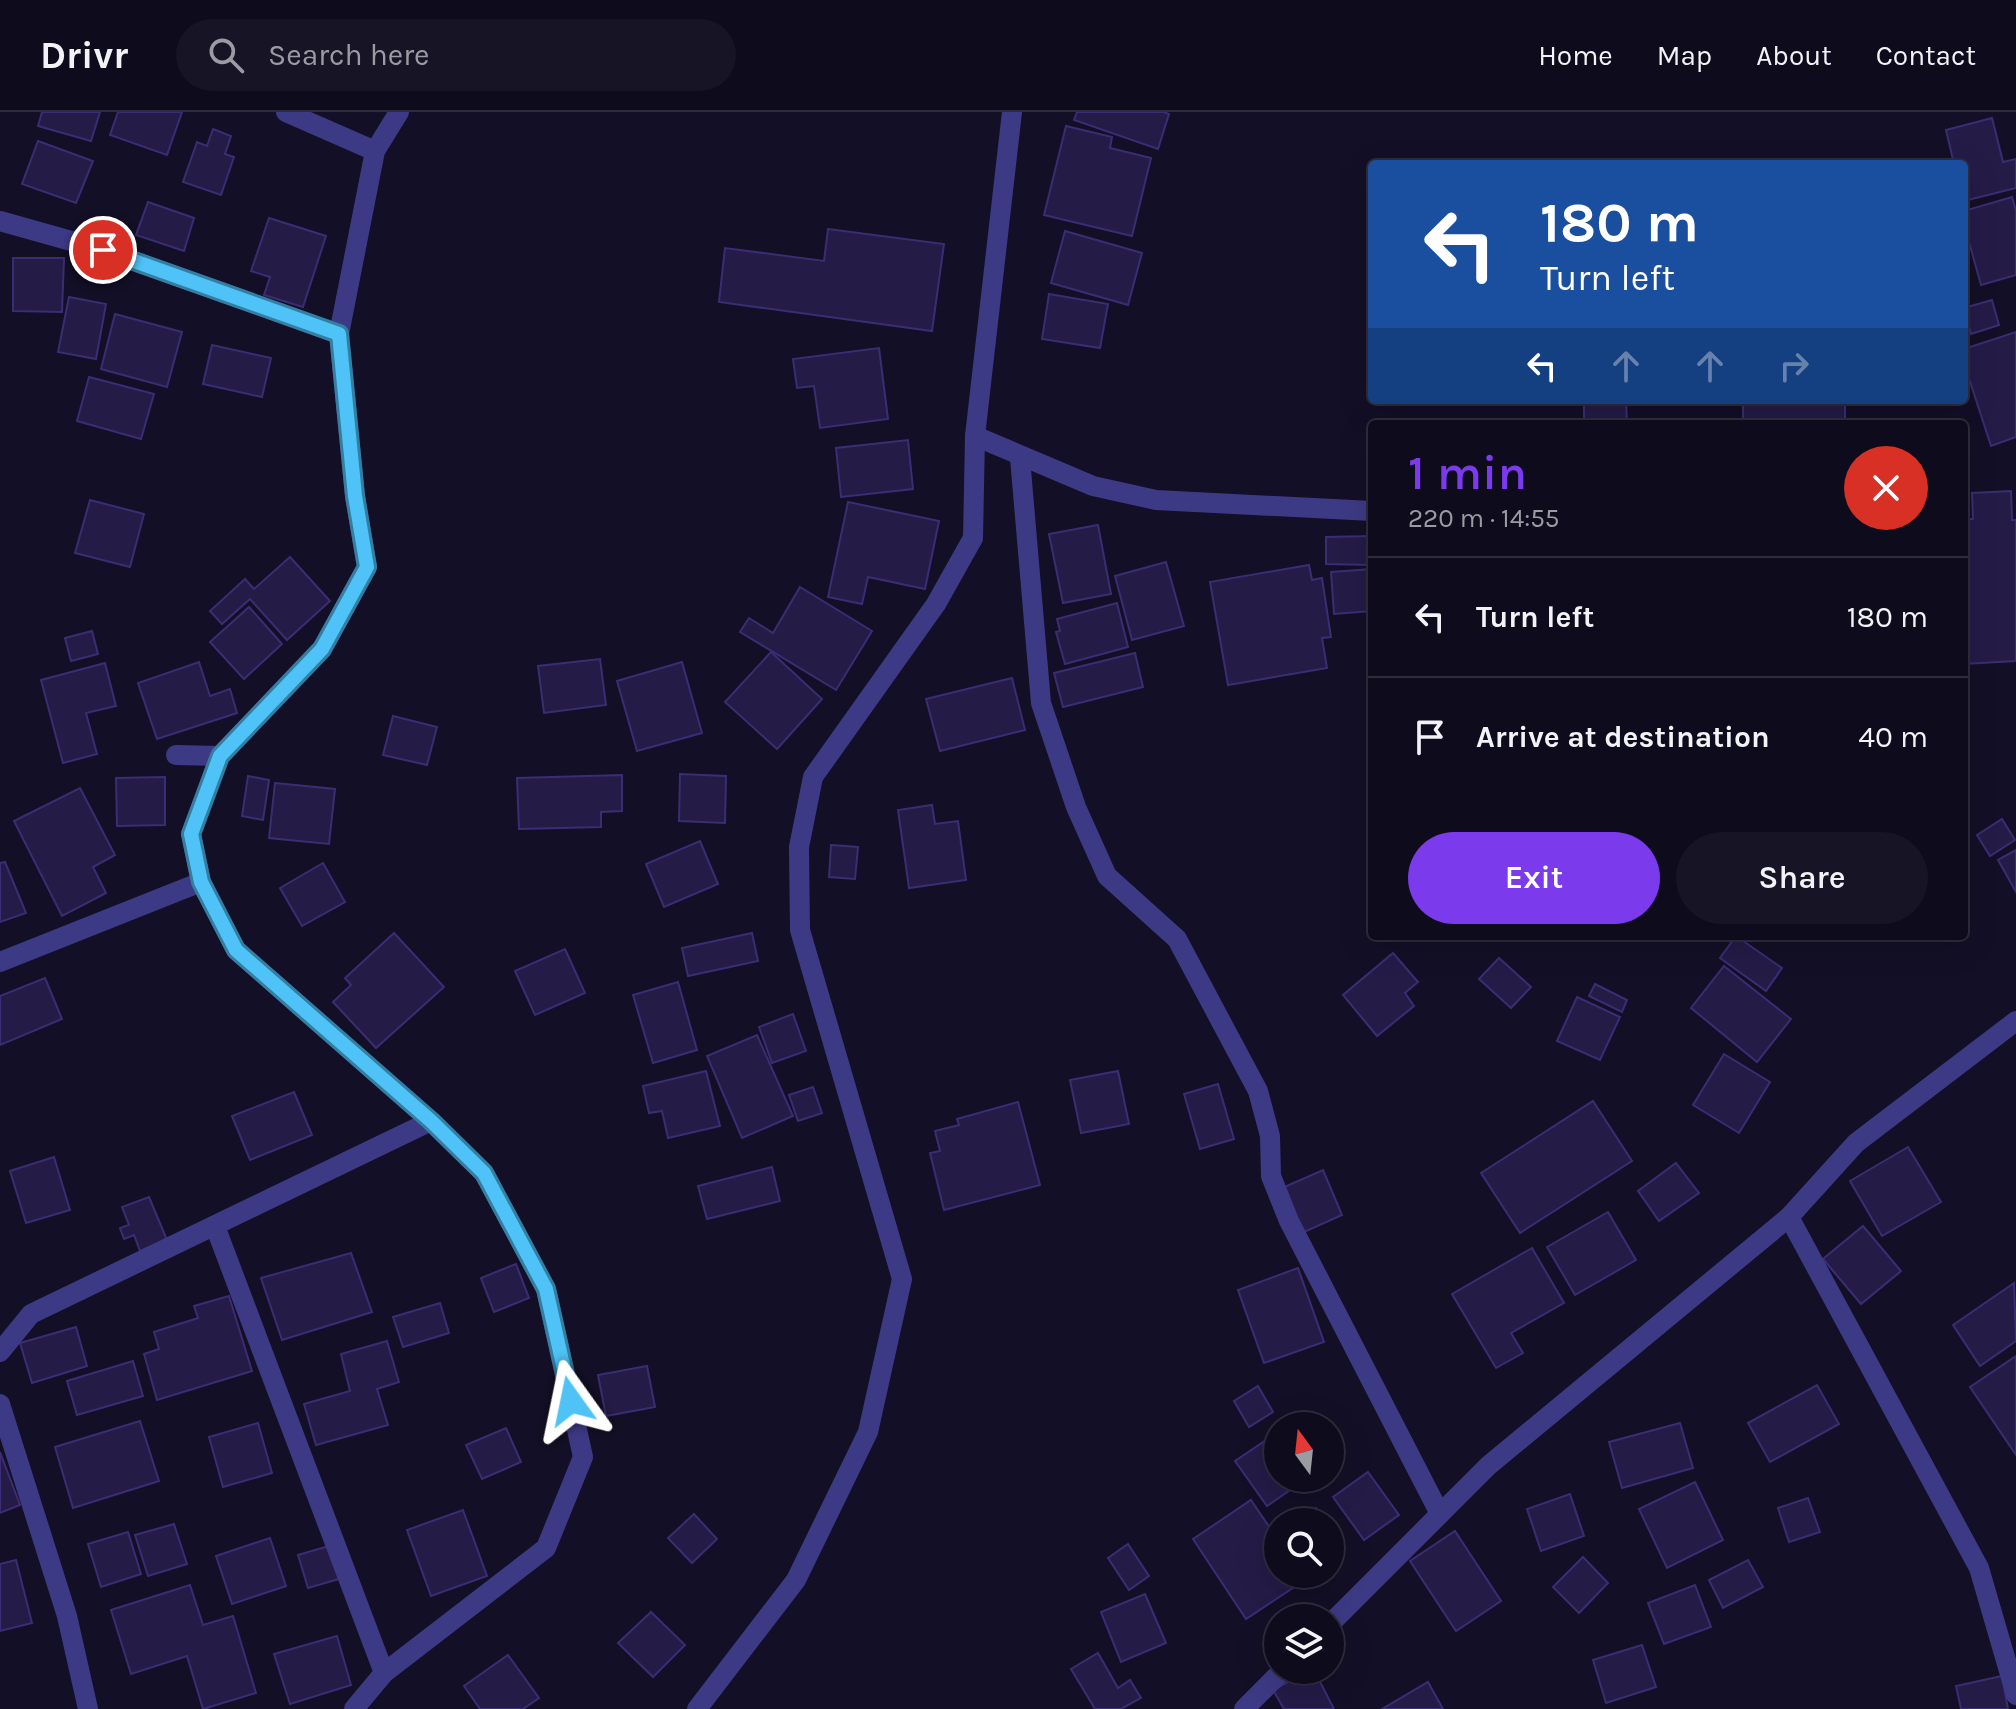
<!DOCTYPE html>
<html lang="en">
<head>
<meta charset="utf-8">
<style>
	:root { --surface:#0e0b1c; --page:#171425; --text:#f1f3f6; --muted:#9b9ba3; --line:#2e2b3b; --accent:#7c3aed }
	body { margin:0; font-family:Karla,sans-serif; background:var(--page); color:var(--text); height:100vh; display:flex; flex-direction:column; font-size:30px; white-space:nowrap }
	* { box-sizing:border-box; margin:0 }
	p { font-size:26px; color:var(--muted) }
	.icon { flex:none; width:44px; height:44px; fill:none; stroke:currentColor; stroke-width:2; stroke-linecap:round; stroke-linejoin:round }
	.map { position:relative; flex:1; overflow:hidden }
	.panel { position:absolute; left:1368px; top:308px; width:600px; height:520px; display:flex; flex-direction:column; background:var(--surface); border-radius:8px; box-shadow:0 8px 32px #0002,0 0 0 2px var(--line) }
	.panel>* { flex:none }
	.top-card { position:absolute; left:1368px; top:48px; width:600px; height:244px; border-radius:8px; box-shadow:0 8px 32px #0002,0 0 0 2px var(--line); background:#1a4fa0; color:#fff; overflow:hidden }
	.needle { width:52px; rotate:345deg }
	.controls { position:absolute; left:1264px; top:1300px; display:grid; gap:16px }
	.controls a { display:grid; place-items:center; width:80px; height:80px; border-radius:50%; background:var(--surface); box-shadow:0 8px 32px #0002,0 0 0 2px var(--line); font-size:40px }
	.pin { position:absolute; display:grid; place-items:center; width:68px; height:68px; color:#fff; margin:-34px; border:4px solid #fff; border-radius:50%; box-shadow:0 2px 8px #0007 }
	.me { position:absolute; width:88px; margin:-44px; rotate:348deg; stroke-linejoin:round; filter:drop-shadow(0 0 6px #0008) }
	.turn { display:flex; align-items:center; gap:28px; height:168px; padding:0 40px; font-size:36px }
	.turn .icon { width:104px; height:104px; stroke-width:2.5 }
	.turn b { display:block; font-size:56px; line-height:68px }
	.lanes { display:flex; align-items:center; height:76px; padding:0 40px; background:#0003; justify-content:center; gap:40px; direction:ltr }
	.lanes .off { opacity:.35 }
	.round { display:grid; place-items:center; flex:none; width:84px; height:84px; border-radius:42px; background:var(--page) }
	.summary { display:flex; align-items:center; justify-content:space-between; height:136px; padding:0 40px }
	h1 { font-size:48px; font-weight:600; line-height:60px; color:var(--accent) }
	.button { display:flex; gap:16px; margin-top:auto; padding:16px 40px }
	.button a { flex:1; height:92px; border-radius:48px; background:var(--accent); color:#fff; font-size:32px; font-weight:600; line-height:92px; text-align:center }
	.button a+a { background:var(--page); color:var(--text) }
	ul { padding:0; list-style:none }
	li { display:flex; align-items:center; gap:24px; height:120px; padding:0 40px; border-top:2px solid var(--line) }
	li div { flex:1 }
	li b { display:block; font-size:30px }
	li em { font-style:normal }
	header { display:flex; align-items:center; gap:48px; box-sizing:border-box; height:112px; padding:0 40px; background:var(--surface); border-bottom:2px solid var(--line) }
	header strong { font-size:38px }
	nav { display:flex; gap:44px; margin-inline-start:auto; font-size:28px }
	.search { width:560px; height:72px; background:var(--page); display:flex; align-items:center; gap:20px; box-sizing:border-box; padding:0 28px; border-radius:44px; color:var(--muted); font-size:30px }
	.map>svg:first-child { display:block }
	.building { fill:#241b47; stroke:#3b2d73; stroke-width:2 }
	.lines { fill:none; stroke-linecap:round; stroke-linejoin:round }
	.minor { stroke:#3d3a85; stroke-width:20 }
	.route-casing { stroke:#337fa1; stroke-width:20 }
	.route { stroke:#4fc3f7; stroke-width:14 }
</style>
</head>
<body>
<header>
<strong>Drivr</strong>
<div class="search"><svg class="icon" aria-label="search" viewBox="0 0 24 24"><circle cx="10" cy="10" r="6"/><path d="M15 15l6 6"/></svg>Search here</div>
<nav><a>Home</a><a>Map</a><a>About</a><a>Contact</a></nav>
</header>
<div class="map">
<svg width="2016" height="1597" viewBox="0 0 2016 1597">
	<rect width="100%" height="100%" fill="#130f26"/>
	<g class="building">
		<path d="M 42,0 L 100,0 L 91,29 L 38,14 Z"/>
		<path d="M 118,0 L 182,0 L 167,43 L 110,23 Z"/>
		<path d="M 1077,0 L 1164,0 L 1169,2 L 1158,37 L 1074,8 Z"/>
		<path d="M 1992,6 L 2003,50 L 2016,47 L 2016,76 L 1964,89 L 1964,52 L 1954,52 L 1946,18 Z"/>
		<path d="M 1066,14 L 1112,25 L 1110,36 L 1151,46 L 1132,124 L 1044,103 Z"/>
		<path d="M 213,17 L 231,24 L 225,42 L 234,45 L 221,83 L 183,70 L 197,30 L 207,34 Z"/>
		<path d="M 38,29 L 93,49 L 76,91 L 22,72 Z"/>
		<path d="M 2012,85 L 2016,99 L 2016,163 L 1981,173 L 1964,112 L 1964,99 Z"/>
		<path d="M 148,90 L 194,106 L 184,139 L 136,123 Z"/>
		<path d="M 269,106 L 326,124 L 303,195 L 264,183 L 270,165 L 251,159 Z"/>
		<path d="M 828,117 L 944,132 L 932,219 L 719,190 L 725,136 L 824,149 Z"/>
		<path d="M 1065,119 L 1142,141 L 1128,193 L 1051,171 Z"/>
		<path d="M 13,146 L 64,146 L 62,200 L 13,199 Z"/>
		<path d="M 1049,182 L 1108,192 L 1100,236 L 1042,227 Z"/>
		<path d="M 69,185 L 106,192 L 96,247 L 58,240 Z"/>
		<path d="M 1992,188 L 1999,213 L 1971,222 L 1964,196 Z"/>
		<path d="M 115,202 L 182,220 L 167,275 L 101,257 Z"/>
		<path d="M 2016,220 L 2016,325 L 1991,334 L 1964,251 L 1964,237 Z"/>
		<path d="M 212,233 L 271,246 L 262,285 L 203,272 Z"/>
		<path d="M 879,236 L 888,307 L 820,316 L 814,274 L 797,276 L 793,247 Z"/>
		<path d="M 89,265 L 154,282 L 141,327 L 77,309 Z"/>
		<path d="M 1584,288 L 1626,288 L 1627,312 L 1584,312 Z"/>
		<rect x="1743" y="288" width="102" height="24"/>
		<path d="M 908,328 L 913,377 L 841,385 L 836,336 Z"/>
		<path d="M 2011,379 L 2012,408 L 2016,408 L 2016,549 L 1964,552 L 1964,407 L 1973,407 L 1972,381 Z"/>
		<path d="M 90,388 L 144,402 L 130,455 L 75,441 Z"/>
		<path d="M 848,390 L 939,409 L 925,477 L 868,465 L 862,492 L 828,485 Z"/>
		<path d="M 1098,413 L 1111,482 L 1063,491 L 1049,422 Z"/>
		<path d="M 1372,424 L 1372,453 L 1326,452 L 1326,425 Z"/>
		<path d="M 290,445 L 330,489 L 287,528 L 250,487 L 222,512 L 210,499 L 245,467 L 254,477 Z"/>
		<path d="M 1166,450 L 1184,514 L 1132,528 L 1115,464 Z"/>
		<path d="M 1309,453 L 1312,468 L 1322,466 L 1331,525 L 1322,526 L 1327,556 L 1228,573 L 1210,470 Z"/>
		<path d="M 1372,457 L 1372,499 L 1334,502 L 1331,460 Z"/>
		<path d="M 800,475 L 872,519 L 836,578 L 740,520 L 749,506 L 773,521 Z"/>
		<path d="M 1117,491 L 1128,535 L 1065,552 L 1056,520 L 1060,519 L 1057,507 Z"/>
		<path d="M 249,495 L 282,532 L 244,567 L 210,530 Z"/>
		<path d="M 92,519 L 98,542 L 71,549 L 65,526 Z"/>
		<path d="M 771,540 L 822,587 L 777,637 L 725,590 Z"/>
		<path d="M 1135,541 L 1143,575 L 1063,595 L 1054,561 Z"/>
		<path d="M 600,547 L 606,593 L 544,601 L 538,554 Z"/>
		<path d="M 199,550 L 210,584 L 230,577 L 237,601 L 157,627 L 138,571 Z"/>
		<path d="M 682,550 L 702,621 L 637,639 L 617,569 Z"/>
		<path d="M 105,551 L 116,594 L 86,601 L 97,642 L 63,651 L 41,568 Z"/>
		<path d="M 1012,566 L 1025,618 L 940,639 L 926,587 Z"/>
		<path d="M 393,604 L 437,615 L 427,653 L 383,643 Z"/>
		<path d="M 680,662 L 726,664 L 725,711 L 679,709 Z"/>
		<path d="M 622,663 L 622,699 L 601,700 L 601,715 L 519,717 L 517,666 Z"/>
		<path d="M 248,664 L 269,668 L 263,708 L 242,704 Z"/>
		<path d="M 165,665 L 165,713 L 117,714 L 116,666 Z"/>
		<path d="M 275,671 L 335,677 L 329,732 L 269,726 Z"/>
		<path d="M 80,676 L 115,743 L 93,755 L 106,781 L 62,804 L 14,709 Z"/>
		<path d="M 932,693 L 935,712 L 958,709 L 966,768 L 909,776 L 898,698 Z"/>
		<path d="M 2002,707 L 2015,728 L 1990,744 L 1977,723 Z"/>
		<path d="M 700,729 L 718,772 L 664,795 L 646,752 Z"/>
		<path d="M 831,733 L 858,735 L 855,767 L 829,765 Z"/>
		<path d="M 2016,738 L 2016,780 L 1998,748 Z"/>
		<path d="M 5,750 L 26,801 L 0,810 L 0,751 Z"/>
		<path d="M 323,751 L 345,790 L 302,814 L 280,776 Z"/>
		<path d="M 394,821 L 444,875 L 376,936 L 333,890 L 351,873 L 345,866 Z"/>
		<path d="M 752,821 L 758,849 L 688,864 L 682,836 Z"/>
		<path d="M 1736,824 L 1782,856 L 1766,879 L 1720,846 Z"/>
		<path d="M 565,837 L 585,881 L 535,903 L 515,859 Z"/>
		<path d="M 1393,841 L 1418,870 L 1405,881 L 1414,894 L 1377,924 L 1343,883 Z"/>
		<path d="M 1499,846 L 1531,875 L 1511,896 L 1479,867 Z"/>
		<path d="M 1724,854 L 1791,907 L 1757,950 L 1691,896 Z"/>
		<path d="M 45,866 L 62,907 L 0,933 L 0,884 Z"/>
		<path d="M 678,870 L 697,938 L 653,951 L 633,883 Z"/>
		<path d="M 1595,872 L 1627,888 L 1622,900 L 1589,884 Z"/>
		<path d="M 1577,885 L 1620,905 L 1600,948 L 1557,929 Z"/>
		<path d="M 793,902 L 806,939 L 772,951 L 759,915 Z"/>
		<path d="M 757,923 L 793,1004 L 742,1026 L 707,944 Z"/>
		<path d="M 1724,942 L 1770,970 L 1739,1021 L 1693,993 Z"/>
		<path d="M 706,959 L 720,1014 L 668,1026 L 662,999 L 649,1001 L 643,974 Z"/>
		<path d="M 1118,959 L 1129,1012 L 1081,1021 L 1070,968 Z"/>
		<path d="M 1218,972 L 1234,1027 L 1200,1037 L 1184,982 Z"/>
		<path d="M 813,975 L 822,1001 L 798,1009 L 789,983 Z"/>
		<path d="M 294,980 L 312,1023 L 250,1048 L 232,1004 Z"/>
		<path d="M 1593,989 L 1632,1049 L 1520,1121 L 1481,1061 Z"/>
		<path d="M 1018,990 L 1040,1073 L 944,1098 L 930,1041 L 940,1039 L 935,1019 L 959,1013 L 957,1007 Z"/>
		<path d="M 1908,1035 L 1941,1090 L 1882,1124 L 1850,1069 Z"/>
		<path d="M 54,1045 L 70,1098 L 26,1111 L 10,1059 Z"/>
		<path d="M 1676,1051 L 1699,1081 L 1659,1109 L 1638,1079 Z"/>
		<path d="M 772,1055 L 780,1089 L 707,1107 L 698,1074 Z"/>
		<path d="M 1323,1058 L 1342,1103 L 1302,1121 L 1282,1076 Z"/>
		<path d="M 149,1085 L 167,1128 L 140,1139 L 134,1123 L 124,1127 L 120,1116 L 129,1113 L 122,1095 Z"/>
		<path d="M 1608,1100 L 1636,1148 L 1575,1183 L 1547,1135 Z"/>
		<path d="M 1863,1114 L 1901,1159 L 1861,1192 L 1823,1147 Z"/>
		<path d="M 1532,1136 L 1564,1191 L 1511,1221 L 1523,1241 L 1496,1256 L 1452,1182 Z"/>
		<path d="M 351,1141 L 372,1200 L 282,1228 L 261,1166 Z"/>
		<path d="M 516,1152 L 529,1186 L 494,1200 L 481,1166 Z"/>
		<path d="M 1298,1156 L 1324,1230 L 1264,1251 L 1238,1178 Z"/>
		<path d="M 2014,1171 L 2016,1229 L 1980,1254 L 1953,1213 Z"/>
		<path d="M 229,1184 L 252,1259 L 157,1288 L 144,1242 L 159,1237 L 154,1220 L 198,1206 L 194,1194 Z"/>
		<path d="M 440,1191 L 449,1221 L 403,1235 L 393,1205 Z"/>
		<path d="M 76,1215 L 87,1254 L 32,1271 L 20,1231 Z"/>
		<path d="M 387,1229 L 399,1270 L 377,1277 L 388,1313 L 316,1333 L 304,1292 L 350,1279 L 341,1242 Z"/>
		<path d="M 2016,1244 L 2016,1343 L 1970,1275 Z"/>
		<path d="M 133,1249 L 143,1284 L 77,1303 L 67,1269 Z"/>
		<path d="M 647,1254 L 655,1295 L 606,1304 L 598,1263 Z"/>
		<path d="M 1817,1273 L 1839,1312 L 1770,1350 L 1748,1311 Z"/>
		<path d="M 1258,1274 L 1273,1300 L 1249,1315 L 1234,1289 Z"/>
		<path d="M 140,1309 L 159,1369 L 73,1396 L 55,1335 Z"/>
		<path d="M 258,1311 L 272,1361 L 223,1375 L 209,1325 Z"/>
		<path d="M 1680,1311 L 1693,1356 L 1622,1376 L 1609,1330 Z"/>
		<path d="M 506,1316 L 521,1350 L 482,1367 L 466,1333 Z"/>
		<path d="M 1275,1322 L 1278,1327 L 1278,1366 L 1306,1367 L 1267,1394 L 1235,1349 Z"/>
		<path d="M 0,1340 L 20,1393 L 0,1401 Z"/>
		<path d="M 1368,1360 L 1399,1403 L 1364,1428 L 1333,1385 Z"/>
		<path d="M 1695,1370 L 1723,1428 L 1667,1456 L 1639,1397 Z"/>
		<path d="M 1570,1382 L 1584,1424 L 1541,1439 L 1527,1397 Z"/>
		<path d="M 1808,1386 L 1820,1420 L 1789,1430 L 1778,1396 Z"/>
		<path d="M 1251,1388 L 1278,1428 L 1278,1462 L 1301,1462 L 1305,1468 L 1246,1507 L 1193,1427 Z"/>
		<path d="M 1316,1396 L 1326,1410 L 1297,1410 Z"/>
		<path d="M 463,1398 L 487,1464 L 431,1484 L 407,1418 Z"/>
		<path d="M 694,1402 L 717,1427 L 692,1451 L 668,1426 Z"/>
		<path d="M 174,1412 L 187,1452 L 148,1464 L 135,1423 Z"/>
		<path d="M 1455,1419 L 1501,1489 L 1456,1519 L 1410,1449 Z"/>
		<path d="M 128,1420 L 141,1462 L 101,1475 L 88,1432 Z"/>
		<path d="M 270,1426 L 286,1474 L 232,1492 L 216,1444 Z"/>
		<path d="M 1128,1432 L 1149,1464 L 1129,1478 L 1108,1446 Z"/>
		<path d="M 329,1434 L 339,1467 L 308,1476 L 298,1443 Z"/>
		<path d="M 1583,1445 L 1608,1471 L 1579,1501 L 1553,1475 Z"/>
		<path d="M 16,1448 L 32,1511 L 0,1519 L 0,1452 Z"/>
		<path d="M 1748,1448 L 1763,1475 L 1723,1496 L 1709,1468 Z"/>
		<path d="M 190,1473 L 203,1513 L 233,1504 L 256,1581 L 203,1597 L 187,1544 L 131,1562 L 111,1498 Z"/>
		<path d="M 1695,1473 L 1711,1515 L 1664,1532 L 1648,1491 Z"/>
		<path d="M 1145,1482 L 1166,1531 L 1121,1550 L 1101,1500 Z"/>
		<path d="M 651,1500 L 685,1533 L 653,1565 L 618,1531 Z"/>
		<path d="M 337,1524 L 351,1573 L 290,1592 L 274,1542 Z"/>
		<path d="M 1642,1533 L 1656,1575 L 1606,1591 L 1593,1548 Z"/>
		<path d="M 1098,1541 L 1118,1576 L 1130,1568 L 1141,1586 L 1121,1597 L 1095,1597 L 1071,1557 Z"/>
		<path d="M 508,1543 L 539,1586 L 523,1597 L 480,1597 L 464,1574 Z"/>
		<path d="M 1310,1558 L 1314,1558 L 1334,1597 L 1284,1597 L 1273,1578 Z"/>
		<path d="M 2002,1564 L 2008,1597 L 1961,1597 L 1956,1574 Z"/>
		<path d="M 1428,1570 L 1443,1597 L 1382,1597 Z"/>
	</g>
	<g class="lines">
		<g class="minor">
			<path d="M 286,0 L 375,39"/>
			<path d="M 0,109 L 103,138 L 339,222"/>
			<path d="M 975,324 L 1093,374 L 1156,388 L 1372,399"/>
			<path d="M 1020,346 L 1041,591 L 1076,695 L 1107,764 L 1177,827 L 1258,979 L 1270,1024 L 1271,1064 L 1289,1109 L 1440,1402"/>
			<path d="M 176,643 L 220,644"/>
			<path d="M 0,850 L 201,770"/>
			<path d="M 2016,909 L 1856,1031 L 1789,1105 L 1979,1456 L 2016,1583"/>
			<path d="M 215,1114 L 384,1561"/>
			<path d="M 0,1240 L 31,1202 L 431,1009"/>
			<path d="M 0,1292 L 67,1504 L 88,1597"/>
			<path d="M 1330,1512 L 1488,1354 L 1789,1105"/>
			<path d="M 354,1597 L 384,1561 L 546,1436 L 583,1345 L 546,1177 L 484,1061 L 431,1009 L 236,838 L 201,770 L 191,722 L 220,644 L 322,537 L 367,455 L 355,384 L 339,222 L 375,39 L 399,0"/>
			<path d="M 697,1597 L 796,1468 L 868,1320 L 902,1167 L 800,818 L 799,735 L 813,665 L 936,492 L 973,426 L 975,324 L 1012,0"/>
			<path d="M 1244,1597 L 1283,1558"/>
		</g>
	</g>
	<g class="lines">
		<defs>
			<path id="route" d="M 103,138 L 339,222 L 355,384 L 367,455 L 322,537 L 220,644 L 191,722 L 201,770 L 236,838 L 431,1009 L 484,1061 L 546,1177 L 571,1289"/>
		</defs>
		<use href="#route" class="route-casing"/>
		<use href="#route" class="route"/>
	</g>
</svg>
<div class="controls">
<a><svg class="needle" viewBox="-14 -14 28 28"><path d="M0-13l5 13h-10z" fill="#e53935"/><path d="M0 13l5-13h-10z" fill="#9b9ba3"/></svg></a>
<a><svg class="icon" aria-label="search" viewBox="0 0 24 24"><circle cx="10" cy="10" r="6"/><path d="M15 15l6 6"/></svg></a>
<a><svg class="icon" aria-label="layers" viewBox="0 0 24 24"><path d="M12 4l9 5-9 5-9-5zM3 14l9 5 9-5"/></svg></a>
</div>
<div class="pin" style="left:103px;top:138px;background:#d93025"><svg class="icon" aria-label="arrive" viewBox="0 0 24 24"><path d="M6 21V4h12l-3 4 3 4H6"/></svg></div>
<svg class="me" style="left:571px;top:1289px" viewBox="-20 -20 40 40"><path d="M0-17L14 15 0 8-14 15z" fill="#4fc3f7" stroke="#fff" stroke-width="4"/></svg>
<div class="top-card">
<div class="turn"><svg class="icon" aria-label="left" viewBox="0 0 24 24"><path d="M17 20v-9H6M10 6l-5 5 5 5"/></svg><div><b>180 m</b>Turn left</div></div>
<div class="lanes"><svg class="icon" aria-label="left" viewBox="0 0 24 24"><path d="M17 20v-9H6M10 6l-5 5 5 5"/></svg><svg class="icon off" aria-label="ahead" viewBox="0 0 24 24"><path d="M12 20V5M6 11l6-6 6 6"/></svg><svg class="icon off" aria-label="ahead" viewBox="0 0 24 24"><path d="M12 20V5M6 11l6-6 6 6"/></svg><svg class="icon off" aria-label="right" viewBox="0 0 24 24"><path d="M7 20v-9h11M14 6l5 5-5 5"/></svg></div>
</div>
<section class="panel">
<div class="summary"><div><h1>1 min</h1><p>220 m · 14:55</p></div><a class="round" style="background:#d93025;color:#fff"><svg class="icon" aria-label="close" viewBox="0 0 24 24"><path d="M6 6l12 12M18 6L6 18"/></svg></a></div>
<ul>
<li><svg class="icon" aria-label="left" viewBox="0 0 24 24"><path d="M17 20v-9H6M10 6l-5 5 5 5"/></svg><div><b>Turn left</b></div><em>180 m</em></li>
<li><svg class="icon" aria-label="arrive" viewBox="0 0 24 24"><path d="M6 21V4h12l-3 4 3 4H6"/></svg><div><b>Arrive at destination</b></div><em>40 m</em></li>
</ul>
<div class="button"><a>Exit</a><a>Share</a></div>
</section>
</div>
</body>
</html>
